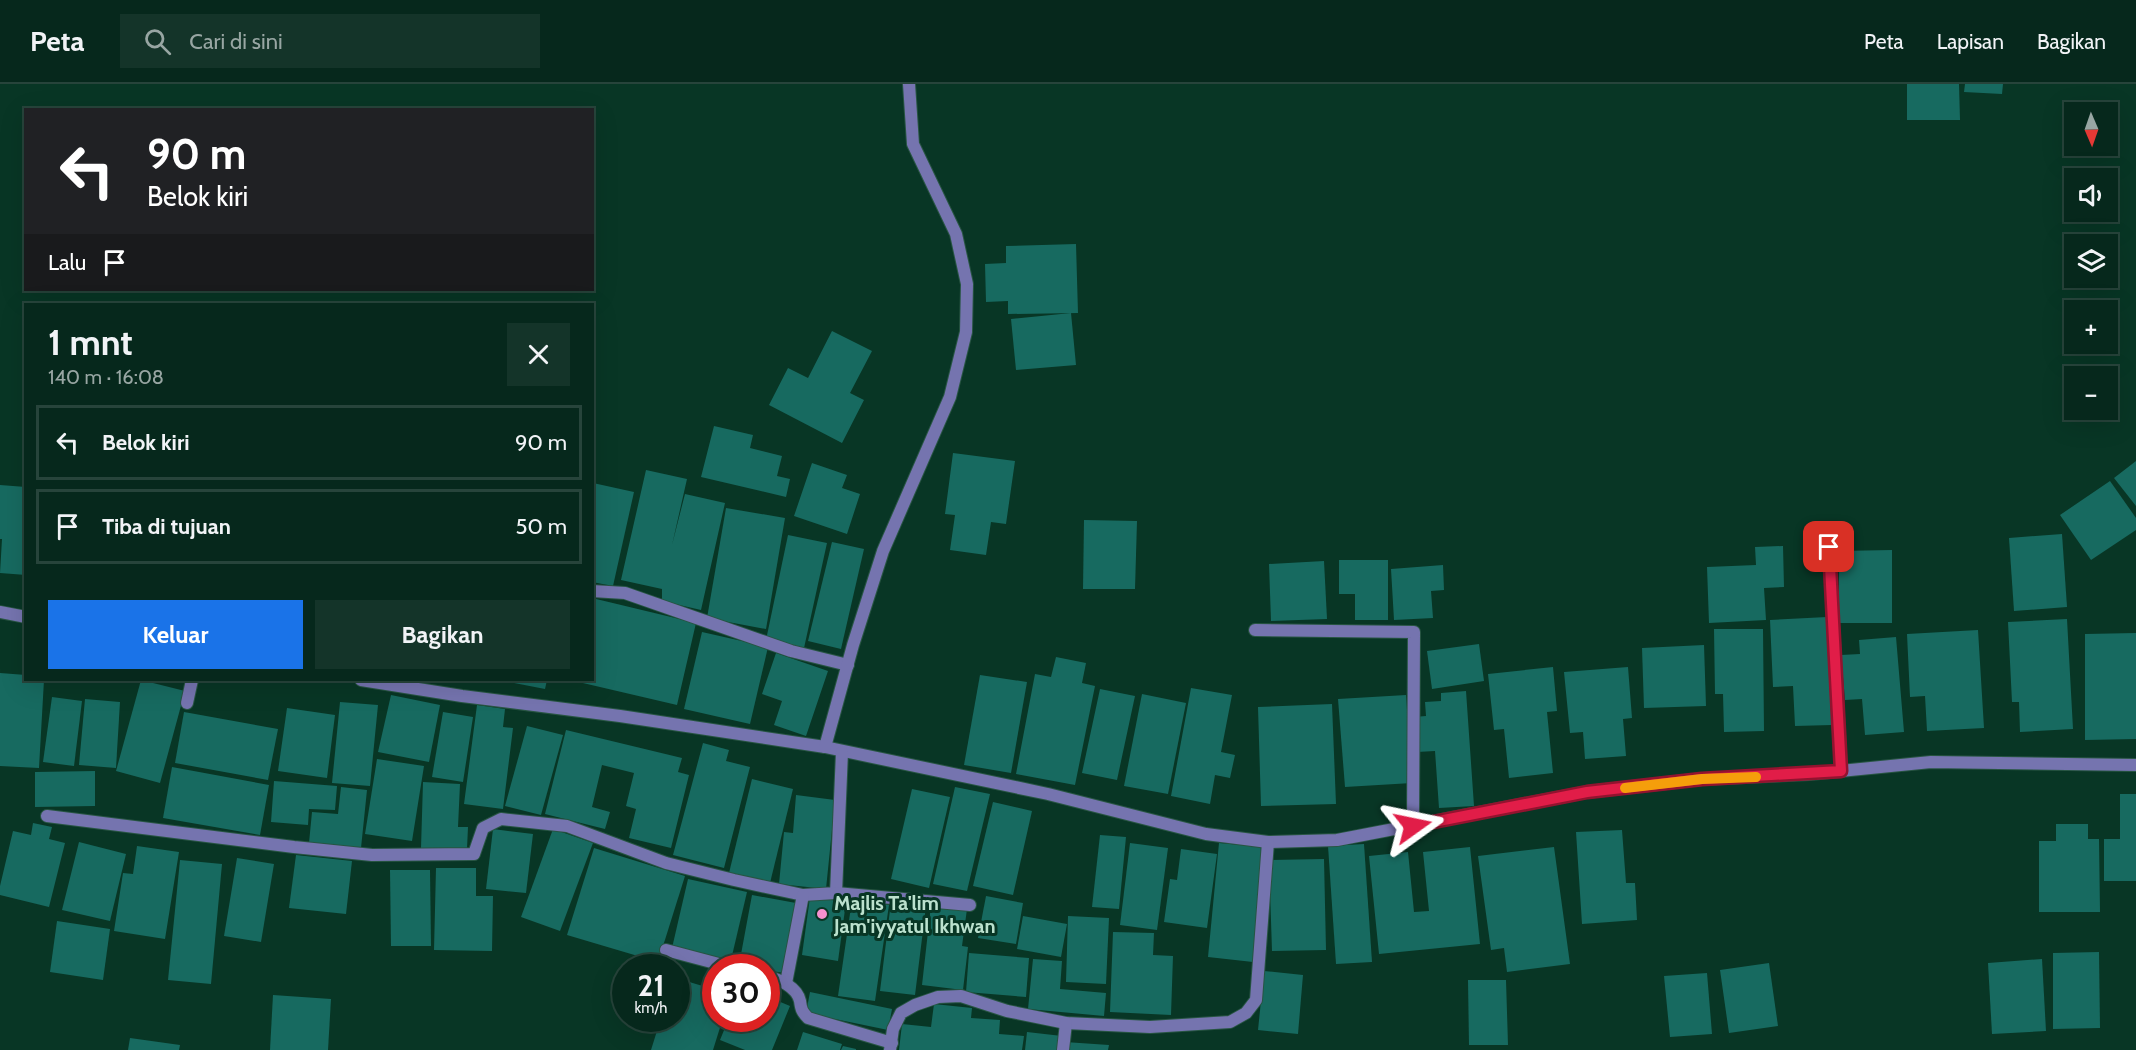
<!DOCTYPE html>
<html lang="id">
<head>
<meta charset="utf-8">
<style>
	:root { --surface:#06281c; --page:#143429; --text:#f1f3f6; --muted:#98a6a3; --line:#27443b; --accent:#1a73e8 }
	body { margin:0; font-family:Cabin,sans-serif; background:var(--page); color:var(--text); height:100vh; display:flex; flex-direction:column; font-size:22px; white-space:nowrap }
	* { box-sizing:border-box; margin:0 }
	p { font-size:20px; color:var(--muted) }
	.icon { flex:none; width:33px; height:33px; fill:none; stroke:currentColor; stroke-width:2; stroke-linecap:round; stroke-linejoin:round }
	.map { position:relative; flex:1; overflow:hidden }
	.details { position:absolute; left:24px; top:219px; width:570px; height:378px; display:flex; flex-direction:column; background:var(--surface); border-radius:0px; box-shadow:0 6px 24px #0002,0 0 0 2px var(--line) }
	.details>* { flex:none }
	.guide { position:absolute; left:24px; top:24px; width:570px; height:183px; border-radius:0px; box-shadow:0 6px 24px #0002,0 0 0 2px var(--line); background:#202124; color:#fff; overflow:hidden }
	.needle { width:39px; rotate:178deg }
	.fabs { position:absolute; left:2064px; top:18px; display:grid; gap:12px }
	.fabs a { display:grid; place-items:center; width:54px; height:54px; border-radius:0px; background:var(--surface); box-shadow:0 6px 24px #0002,0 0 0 2px var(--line); font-size:30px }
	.speed { position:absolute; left:612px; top:870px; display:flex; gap:12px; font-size:30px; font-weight:700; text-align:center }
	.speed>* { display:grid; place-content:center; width:78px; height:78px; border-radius:50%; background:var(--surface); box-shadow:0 6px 24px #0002,0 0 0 2px var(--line); line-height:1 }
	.speed small { font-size:15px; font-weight:400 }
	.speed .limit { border:9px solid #d22; background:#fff; color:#111 }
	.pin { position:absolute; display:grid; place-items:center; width:51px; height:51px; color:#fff; margin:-26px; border-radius:12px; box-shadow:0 3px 9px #0006 }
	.me { position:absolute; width:66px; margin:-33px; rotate:78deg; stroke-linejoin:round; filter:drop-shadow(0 0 4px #0008) }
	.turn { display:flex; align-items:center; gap:21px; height:126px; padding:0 24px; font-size:27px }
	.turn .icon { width:78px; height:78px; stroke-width:2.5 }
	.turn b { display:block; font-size:42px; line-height:51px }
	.then { display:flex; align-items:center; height:57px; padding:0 24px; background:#0003; gap:12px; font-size:22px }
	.round { display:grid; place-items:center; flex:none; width:63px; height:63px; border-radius:0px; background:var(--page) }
	.summary { display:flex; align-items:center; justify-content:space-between; height:102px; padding:0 24px }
	h1 { font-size:36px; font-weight:800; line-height:45px }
	.button { display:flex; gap:12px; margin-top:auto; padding:12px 24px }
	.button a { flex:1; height:69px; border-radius:0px; background:var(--accent); color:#fff; font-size:24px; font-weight:800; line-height:69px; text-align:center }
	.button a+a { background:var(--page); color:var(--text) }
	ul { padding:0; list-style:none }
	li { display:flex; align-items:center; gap:18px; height:75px; margin:0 12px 9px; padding:0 12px; border:3px solid var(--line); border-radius:0px }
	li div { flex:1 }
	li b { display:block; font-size:22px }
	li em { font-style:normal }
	header { display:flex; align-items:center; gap:36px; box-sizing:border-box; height:84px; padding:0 30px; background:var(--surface); border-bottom:2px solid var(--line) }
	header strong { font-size:28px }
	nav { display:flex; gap:33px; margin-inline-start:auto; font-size:21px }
	.search { width:420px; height:54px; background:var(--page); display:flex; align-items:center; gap:15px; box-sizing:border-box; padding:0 21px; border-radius:0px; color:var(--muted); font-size:22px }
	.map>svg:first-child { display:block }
	.building { fill:#176a60 }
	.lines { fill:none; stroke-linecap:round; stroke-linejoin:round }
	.minor-casing { stroke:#285543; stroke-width:14 }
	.minor { stroke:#7574af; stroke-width:12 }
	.route-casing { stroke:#92132f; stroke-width:15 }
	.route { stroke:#e11d48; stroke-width:10 }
	.slow { stroke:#f59e0b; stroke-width:10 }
	.poi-dot { fill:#f690cf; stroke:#083625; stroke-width:2 }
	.labels { text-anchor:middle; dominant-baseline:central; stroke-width:6; stroke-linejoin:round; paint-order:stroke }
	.poi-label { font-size:20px; font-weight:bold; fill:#bbe1ce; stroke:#083625; text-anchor:start }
</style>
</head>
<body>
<header>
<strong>Peta</strong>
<div class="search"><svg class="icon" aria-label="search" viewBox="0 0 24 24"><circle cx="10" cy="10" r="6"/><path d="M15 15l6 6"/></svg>Cari di sini</div>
<nav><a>Peta</a><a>Lapisan</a><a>Bagikan</a></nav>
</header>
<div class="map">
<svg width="2136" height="966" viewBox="0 0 2136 966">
	<rect width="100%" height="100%" fill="#083625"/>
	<g class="building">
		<path d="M 1907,0 L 1959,0 L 1960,36 L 1907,36 Z"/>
		<path d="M 1965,0 L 2003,0 L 2002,10 L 1964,8 Z"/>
		<path d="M 1076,160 L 1078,229 L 1008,230 L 1008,217 L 986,218 L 985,180 L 1006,179 L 1006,162 Z"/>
		<path d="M 1071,229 L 1076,281 L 1016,286 L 1011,235 Z"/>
		<path d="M 832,247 L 872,267 L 850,309 L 864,316 L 842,359 L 769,321 L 788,284 L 808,294 Z"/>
		<path d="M 714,342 L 753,351 L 750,364 L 782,372 L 777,392 L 790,395 L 786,413 L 701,393 Z"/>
		<path d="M 953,369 L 1015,377 L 1006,440 L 991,438 L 986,471 L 950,466 L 955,431 L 945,430 Z"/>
		<path d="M 2136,377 L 2136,422 L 2114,394 Z"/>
		<path d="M 812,379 L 847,391 L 842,404 L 860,410 L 847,450 L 794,432 Z"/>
		<path d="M 646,386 L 687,395 L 672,461 L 685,410 L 725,419 L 701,526 L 662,517 L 662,505 L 621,496 Z"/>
		<path d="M 2110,397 L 2136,434 L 2136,446 L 2091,476 L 2060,431 Z"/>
		<path d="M 593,399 L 634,408 L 613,502 L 592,498 Z"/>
		<path d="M 0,401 L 26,403 L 26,491 L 0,489 L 2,455 L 0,455 Z"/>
		<path d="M 726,424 L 785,434 L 766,545 L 707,534 Z"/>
		<path d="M 1084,436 L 1137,437 L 1135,505 L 1083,505 Z"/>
		<path d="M 2062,450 L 2067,523 L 2014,527 L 2009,454 Z"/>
		<path d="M 788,451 L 827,459 L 804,564 L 766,556 Z"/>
		<path d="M 832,458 L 864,465 L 841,565 L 808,557 Z"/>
		<path d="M 1783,462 L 1784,503 L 1764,504 L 1766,536 L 1709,539 L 1707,483 L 1756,481 L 1755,463 Z"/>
		<path d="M 1892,466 L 1892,539 L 1839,539 L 1839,467 Z"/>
		<path d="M 1339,476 L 1388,476 L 1388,536 L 1355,536 L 1355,510 L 1339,510 Z"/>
		<path d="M 1324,477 L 1327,535 L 1271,537 L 1269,480 Z"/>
		<path d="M 1443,481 L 1444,506 L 1431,507 L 1433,534 L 1394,536 L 1391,485 Z"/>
		<path d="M 592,514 L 696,539 L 677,621 L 570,596 L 592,596 Z"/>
		<path d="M 1827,533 L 1832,641 L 1795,642 L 1793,602 L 1773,603 L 1770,536 Z"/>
		<path d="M 2067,535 L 2073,645 L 2020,648 L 2019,618 L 2012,618 L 2008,538 Z"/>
		<path d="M 1714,545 L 1763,545 L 1764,647 L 1724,648 L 1723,610 L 1715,610 Z"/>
		<path d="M 1978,546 L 1984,644 L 1927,647 L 1925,612 L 1910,613 L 1907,550 Z"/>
		<path d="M 702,548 L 768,563 L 750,640 L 684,625 Z"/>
		<path d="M 2136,549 L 2136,655 L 2085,656 L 2085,550 Z"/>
		<path d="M 1896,553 L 1904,648 L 1865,651 L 1862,615 L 1845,616 L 1841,571 L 1860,570 L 1859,556 Z"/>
		<path d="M 1479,560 L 1484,597 L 1432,605 L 1427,567 Z"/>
		<path d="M 1704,561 L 1706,622 L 1644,624 L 1642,564 Z"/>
		<path d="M 776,569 L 828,587 L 806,652 L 774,641 L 782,617 L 762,610 Z"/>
		<path d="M 1056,573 L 1086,579 L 1082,599 L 1095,602 L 1075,701 L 1016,690 L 1035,590 L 1051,593 Z"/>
		<path d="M 1553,583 L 1557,627 L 1547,628 L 1553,689 L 1509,694 L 1504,645 L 1494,646 L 1488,590 Z"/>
		<path d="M 1628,583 L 1632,634 L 1623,635 L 1626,672 L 1585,675 L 1583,648 L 1570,649 L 1564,588 Z"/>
		<path d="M 0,589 L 26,591 L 26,596 L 44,596 L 39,684 L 0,682 Z"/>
		<path d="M 980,591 L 1027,598 L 1011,689 L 964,681 Z"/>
		<path d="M 141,596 L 185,607 L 160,699 L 116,687 Z"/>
		<path d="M 509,596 L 547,596 L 545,605 L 509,598 Z"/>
		<path d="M 1191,604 L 1232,611 L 1221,668 L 1235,671 L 1230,694 L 1215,691 L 1210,720 L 1171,712 Z"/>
		<path d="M 1100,605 L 1135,612 L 1117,696 L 1082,689 Z"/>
		<path d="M 1466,607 L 1474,722 L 1439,724 L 1435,667 L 1417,668 L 1414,633 L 1426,632 L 1425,618 L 1441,617 L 1441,609 Z"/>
		<path d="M 1142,610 L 1186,619 L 1168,710 L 1124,702 Z"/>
		<path d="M 391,611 L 440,621 L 429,678 L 378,668 Z"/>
		<path d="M 1406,611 L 1412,699 L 1345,703 L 1338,615 Z"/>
		<path d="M 52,613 L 82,617 L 74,682 L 43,678 Z"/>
		<path d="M 85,615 L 120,618 L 116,684 L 79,681 Z"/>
		<path d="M 340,618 L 378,621 L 370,702 L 332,699 Z"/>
		<path d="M 1332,620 L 1336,720 L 1261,722 L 1258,623 Z"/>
		<path d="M 477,621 L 505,625 L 503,643 L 513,644 L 503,725 L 464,720 Z"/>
		<path d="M 287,624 L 335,631 L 327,694 L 278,687 Z"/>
		<path d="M 184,628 L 278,645 L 268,696 L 175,679 Z"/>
		<path d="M 443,628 L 473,633 L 463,698 L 432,693 Z"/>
		<path d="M 527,642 L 563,651 L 541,731 L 505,722 Z"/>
		<path d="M 566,646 L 682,674 L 678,688 L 689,691 L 671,764 L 629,754 L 636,725 L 626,722 L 634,689 L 602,681 L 592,723 L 610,728 L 605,745 L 545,730 Z"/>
		<path d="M 703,659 L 729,666 L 726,677 L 750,683 L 724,784 L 673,771 Z"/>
		<path d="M 377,675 L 424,682 L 412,757 L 365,750 Z"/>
		<path d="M 172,683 L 269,701 L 260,751 L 163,734 Z"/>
		<path d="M 95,687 L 95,722 L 35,723 L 35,688 Z"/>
		<path d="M 752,695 L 793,705 L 770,799 L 729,789 Z"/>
		<path d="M 274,697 L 337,702 L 335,726 L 309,725 L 308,741 L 271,738 Z"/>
		<path d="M 423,698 L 460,700 L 458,743 L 468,743 L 467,765 L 421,764 Z"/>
		<path d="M 341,703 L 367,706 L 361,764 L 309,759 L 312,728 L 338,730 Z"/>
		<path d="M 955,703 L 990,710 L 967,807 L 933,800 Z"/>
		<path d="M 912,705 L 950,713 L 929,804 L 891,795 Z"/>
		<path d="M 2120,710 L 2136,710 L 2136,797 L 2104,797 L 2104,755 L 2120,755 Z"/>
		<path d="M 796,711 L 835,716 L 826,805 L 779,800 L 784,748 L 793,749 Z"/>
		<path d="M 993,718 L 1032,727 L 1013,811 L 973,802 Z"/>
		<path d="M 33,739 L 52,743 L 49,755 L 65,759 L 49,823 L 0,811 L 0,802 L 13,747 L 31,751 Z"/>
		<path d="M 2056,740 L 2088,740 L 2088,755 L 2099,755 L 2100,828 L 2039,828 L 2039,757 L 2056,757 Z"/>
		<path d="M 493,745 L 533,750 L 526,809 L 486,805 Z"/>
		<path d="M 553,745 L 593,759 L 560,847 L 521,833 Z"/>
		<path d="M 1622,746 L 1626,799 L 1635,799 L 1637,836 L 1582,840 L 1576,748 Z"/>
		<path d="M 1100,751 L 1126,753 L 1119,825 L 1092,823 Z"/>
		<path d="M 79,758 L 126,770 L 110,837 L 62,826 Z"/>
		<path d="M 1130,759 L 1168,764 L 1157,846 L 1120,841 Z"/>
		<path d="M 1219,759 L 1264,763 L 1253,878 L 1208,873 Z"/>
		<path d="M 1364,760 L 1372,878 L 1336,880 L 1328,762 Z"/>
		<path d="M 137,762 L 179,768 L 165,855 L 114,847 L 123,789 L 133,790 Z"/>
		<path d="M 1470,763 L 1480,860 L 1379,870 L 1369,772 L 1408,768 L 1414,828 L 1429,827 L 1423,768 Z"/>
		<path d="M 1554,763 L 1570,880 L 1507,888 L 1504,864 L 1491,866 L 1478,772 Z"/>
		<path d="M 594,764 L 685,792 L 658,878 L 567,851 Z"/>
		<path d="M 1181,765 L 1217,770 L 1207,844 L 1164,838 L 1170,795 L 1177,796 Z"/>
		<path d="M 296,771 L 352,777 L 346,830 L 289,824 Z"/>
		<path d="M 237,774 L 274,780 L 261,858 L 224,852 Z"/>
		<path d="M 1324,775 L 1326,866 L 1272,867 L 1269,776 Z"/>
		<path d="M 180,776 L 222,780 L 211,900 L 168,896 Z"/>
		<path d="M 436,784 L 476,784 L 476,812 L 493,812 L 492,867 L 434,866 Z"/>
		<path d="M 390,786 L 430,786 L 431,862 L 391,862 Z"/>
		<path d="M 688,795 L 747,808 L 731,876 L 672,864 Z"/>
		<path d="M 752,811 L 796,819 L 784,889 L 766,886 L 766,884 L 739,881 Z"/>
		<path d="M 986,812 L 1023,819 L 1016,860 L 978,854 Z"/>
		<path d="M 810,813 L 846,818 L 838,877 L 802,871 Z"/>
		<path d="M 852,816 L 889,821 L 875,917 L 838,912 Z"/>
		<path d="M 891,818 L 926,822 L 915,911 L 880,907 Z"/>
		<path d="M 931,821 L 967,825 L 962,862 L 968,863 L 963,906 L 922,901 Z"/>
		<path d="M 1023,832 L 1067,840 L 1061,873 L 1017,865 Z"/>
		<path d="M 1068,832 L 1109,834 L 1106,900 L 1066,898 Z"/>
		<path d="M 57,837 L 110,845 L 103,896 L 50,888 Z"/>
		<path d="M 1113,848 L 1154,849 L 1153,871 L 1173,872 L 1171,931 L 1110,928 Z"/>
		<path d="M 2099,868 L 2100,944 L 2053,945 L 2053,869 Z"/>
		<path d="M 969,869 L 1029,874 L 1026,913 L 966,908 Z"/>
		<path d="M 1033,875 L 1062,877 L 1060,905 L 1106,909 L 1104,932 L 1028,925 Z"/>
		<path d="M 2042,875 L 2046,947 L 1992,950 L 1988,879 Z"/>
		<path d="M 1769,879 L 1778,942 L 1729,949 L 1720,886 Z"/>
		<path d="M 1264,887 L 1303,891 L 1298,950 L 1258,946 Z"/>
		<path d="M 1707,889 L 1712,950 L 1670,953 L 1664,892 Z"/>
		<path d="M 676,894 L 716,906 L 716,934 L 723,934 L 713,966 L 651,966 L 661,934 L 676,934 Z"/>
		<path d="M 1468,896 L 1506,896 L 1508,961 L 1469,961 Z"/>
		<path d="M 810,908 L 892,925 L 888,946 L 806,929 Z"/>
		<path d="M 273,911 L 331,915 L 328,966 L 270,966 Z"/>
		<path d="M 766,912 L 790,922 L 772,966 L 745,966 L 720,956 L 729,934 L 766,934 Z"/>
		<path d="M 934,920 L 972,924 L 971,934 L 1000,936 L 999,950 L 1024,952 L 1022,966 L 899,966 L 902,940 L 931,943 Z"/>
		<path d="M 803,948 L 842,960 L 840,966 L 797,966 Z"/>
		<path d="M 1027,948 L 1062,952 L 1060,966 L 1025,966 Z"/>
		<path d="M 130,954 L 180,961 L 179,966 L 128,966 Z"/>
		<path d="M 1065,958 L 1109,961 L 1108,966 L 1065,966 Z"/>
		<path d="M 843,962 L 856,965 L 856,966 L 841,966 Z"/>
	</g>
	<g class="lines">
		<defs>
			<g id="minor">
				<path d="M 1829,463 L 1841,687"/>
				<path d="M 592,507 L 625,509 L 791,567 L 848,581"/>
				<path d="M 0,528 L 26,533"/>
				<path d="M 1255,546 L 1414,548 L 1413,743"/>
				<path d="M 361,596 L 462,612 L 620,632 L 825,663 L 1048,710 L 1206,750 L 1268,758 L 1337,756 L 1587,708 L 1702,695 L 1810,690 L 1931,678 L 2136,681"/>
				<path d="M 187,619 L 192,596"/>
				<path d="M 825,663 L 853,561 L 883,467 L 950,313 L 966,248 L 967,200 L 956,150 L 913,60 L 909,0"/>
				<path d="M 47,732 L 294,763 L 372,771 L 474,770 L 483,744 L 501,735 L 567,742 L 666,779 L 734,796 L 803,811 L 836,809 L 842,668"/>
				<path d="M 836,809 L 970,821"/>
				<path d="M 666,866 L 734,884"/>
				<path d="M 766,892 C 779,895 797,903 800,917 C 801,925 802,928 808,934 L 892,959"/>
				<path d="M 786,899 L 803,811"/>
				<path d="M 890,966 L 893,945 L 901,929 L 915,921 L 938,913 L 961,912 L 1007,927 L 1066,939 L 1150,943 L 1230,938 L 1246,929 L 1256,916 L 1268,758"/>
				<path d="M 1063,966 L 1066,939"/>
			</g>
		</defs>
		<use href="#minor" class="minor-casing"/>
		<use href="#minor" class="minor"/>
	</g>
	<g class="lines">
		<defs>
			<path id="route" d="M 1413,742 L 1587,708 L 1702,695 L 1841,687 L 1829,463"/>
		</defs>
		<use href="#route" class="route-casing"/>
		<use href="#route" class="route"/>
		<path class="slow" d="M 1625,704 L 1702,695 L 1756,693"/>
	</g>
	<circle class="poi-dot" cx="822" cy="830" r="6"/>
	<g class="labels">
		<g class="poi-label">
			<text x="834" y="819">Majlis Ta'lim<tspan x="834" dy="23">Jam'iyyatul Ikhwan</tspan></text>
		</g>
	</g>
</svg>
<div class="fabs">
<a><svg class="needle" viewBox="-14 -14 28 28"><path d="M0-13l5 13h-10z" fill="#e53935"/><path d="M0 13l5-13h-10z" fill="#98a6a3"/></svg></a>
<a><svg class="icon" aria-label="sound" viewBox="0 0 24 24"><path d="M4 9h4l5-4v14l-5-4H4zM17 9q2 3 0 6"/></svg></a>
<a><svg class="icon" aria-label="layers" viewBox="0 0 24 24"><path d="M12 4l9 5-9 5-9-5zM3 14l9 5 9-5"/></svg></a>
<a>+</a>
<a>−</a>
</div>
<div class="speed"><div>21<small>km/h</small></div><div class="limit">30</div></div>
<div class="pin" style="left:1829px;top:463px;background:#d93025"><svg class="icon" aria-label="arrive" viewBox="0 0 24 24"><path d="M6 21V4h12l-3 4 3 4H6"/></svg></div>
<svg class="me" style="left:1413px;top:742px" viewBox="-20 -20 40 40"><path d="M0-17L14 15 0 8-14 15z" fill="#e11d48" stroke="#fff" stroke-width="4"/></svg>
<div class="guide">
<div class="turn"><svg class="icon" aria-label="left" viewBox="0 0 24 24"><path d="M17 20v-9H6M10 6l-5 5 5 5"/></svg><div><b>90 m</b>Belok kiri</div></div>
<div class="then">Lalu<svg class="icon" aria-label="arrive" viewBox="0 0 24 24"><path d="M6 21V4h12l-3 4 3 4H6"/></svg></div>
</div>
<section class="details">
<div class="summary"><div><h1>1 mnt</h1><p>140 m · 16:08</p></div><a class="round"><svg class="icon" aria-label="close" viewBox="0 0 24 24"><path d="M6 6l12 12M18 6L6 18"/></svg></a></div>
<ul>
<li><svg class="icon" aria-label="left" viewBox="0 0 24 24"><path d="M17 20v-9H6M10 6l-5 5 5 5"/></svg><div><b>Belok kiri</b></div><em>90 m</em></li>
<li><svg class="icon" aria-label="arrive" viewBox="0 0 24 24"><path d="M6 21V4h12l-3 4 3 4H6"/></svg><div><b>Tiba di tujuan</b></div><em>50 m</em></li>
</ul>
<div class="button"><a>Keluar</a><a>Bagikan</a></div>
</section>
</div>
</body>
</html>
